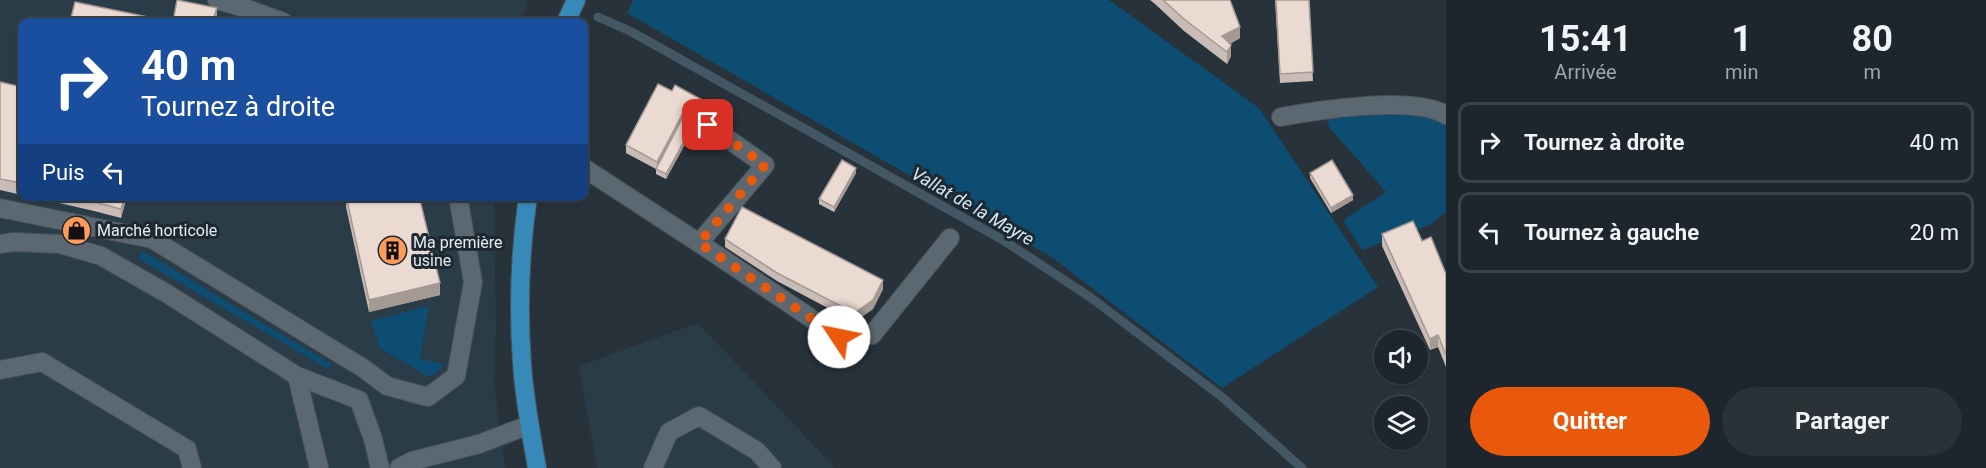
<!DOCTYPE html>
<html lang="fr">
<head>
<meta charset="utf-8">
<style>
	:root { --surface:#1d262c; --page:#2a3238; --text:#f1f3f6; --muted:#a0a5a9; --line:#3b4348; --accent:#ea580c }
	body { margin:0; font-family:Roboto,sans-serif; background:var(--page); color:var(--text); height:100vh; display:flex; flex-direction:column; font-size:22px; white-space:nowrap }
	* { box-sizing:border-box; margin:0 }
	p { font-size:20px; color:var(--muted) }
	.icon { flex:none; width:33px; height:33px; fill:none; stroke:currentColor; stroke-width:2; stroke-linecap:round; stroke-linejoin:round }
	.map { position:relative; flex:1; overflow:hidden }
	.panel { display:flex; flex-direction:column; background:var(--surface); width:540px }
	.panel>* { flex:none }
	.guide { position:absolute; left:18px; top:18px; width:570px; height:183px; border-radius:12px; box-shadow:0 2px 4px #0004,0 0 0 2px var(--line); background:#1a4fa0; color:#fff; overflow:hidden }
	.buttons { position:absolute; left:1374px; top:330px; display:grid; gap:12px }
	.buttons a { display:grid; place-items:center; width:54px; height:54px; border-radius:50%; background:var(--surface); box-shadow:0 2px 4px #0004,0 0 0 2px var(--line); font-size:30px }
	.pin { position:absolute; display:grid; place-items:center; width:51px; height:51px; color:#fff; margin:-26px; border-radius:12px; box-shadow:0 3px 9px #0006 }
	.me { position:absolute; width:66px; margin:-33px; rotate:304deg; stroke-linejoin:round; filter:drop-shadow(0 0 4px #0008) }
	.turn { display:flex; align-items:center; gap:21px; height:126px; padding:0 24px; font-size:27px }
	.turn .icon { width:78px; height:78px; stroke-width:2.5 }
	.turn b { display:block; font-size:42px; line-height:51px }
	.then { display:flex; align-items:center; height:57px; padding:0 24px; background:#0003; gap:12px; font-size:22px }
	.eta { display:flex; justify-content:space-evenly; align-items:center; height:102px; text-align:center }
	.eta b { font-size:36px; font-weight:700; line-height:42px }
	.cta { display:flex; gap:12px; margin-top:auto; padding:12px 24px }
	.cta a { flex:1; height:69px; border-radius:36px; background:var(--accent); color:#fff; font-size:24px; font-weight:700; line-height:69px; text-align:center }
	.cta a+a { background:var(--page); color:var(--text) }
	ul { padding:0; list-style:none }
	li { display:flex; align-items:center; gap:18px; height:81px; margin:0 12px 9px; padding:0 12px; border:3px solid var(--line); border-radius:12px }
	li div { flex:1 }
	li b { display:block; font-size:22px }
	li em { font-style:normal }
	main { display:flex; flex:1; min-height:0 }
	.map>svg:first-child { display:block }
	.built { fill:#2b3c49 }
	.green { fill:#0c4d71 }
	.lines { fill:none; stroke-linecap:round; stroke-linejoin:round }
	.stream { stroke:#445764; stroke-width:9 }
	.minor-casing { stroke:#475057; stroke-width:20 }
	.major-casing { stroke:#475057; stroke-width:20 }
	.minor { stroke:#5c6871; stroke-width:18 }
	.major { stroke:#378ab8; stroke-width:18 }
	.wall { fill:#c9bbb5 }
	.shaded-wall { fill:#a49993 }
	.building { fill:#eadad2; stroke:#a49993; stroke-width:1.5 }
	.route { stroke:#ea580c; stroke-width:10; stroke-dasharray:0 18 }
	.labels { text-anchor:middle; dominant-baseline:central; stroke-width:6; stroke-linejoin:round; paint-order:stroke }
	.poi-label { font-size:16px; fill:#e4ebf1; stroke:#1d2830; text-anchor:start }
	.water-label { font-size:18px; font-style:italic; fill:#d3e7f5; stroke:#1d2830 }
</style>
</head>
<body>
<main>
<div class="map">
<svg width="1446" height="468" viewBox="0 0 1446 468">
	<rect width="100%" height="100%" fill="#27323a"/>
	<g class="built">
		<path d="M 0,0 L 528,0 L 520,22 L 22,22 L 22,196 L 494,197 L 496,326 L 494,382 L 505,468 L 0,468 Z"/>
		<path d="M 698,323 L 835,468 L 597,468 L 579,366 Z"/>
	</g>
	<g class="green">
		<path d="M 633,0 L 1109,0 L 1259,108 L 1378,287 L 1222,388 L 1053,258 L 627,13 Z"/>
		<path d="M 1412,111 L 1446,121 L 1446,212 L 1430,225 L 1403,234 L 1362,250 L 1344,222 L 1346,218 L 1386,192 L 1329,127 L 1327,119 L 1333,115 Z"/>
		<path d="M 143,251 L 331,364 L 328,369 L 139,259 Z"/>
		<path d="M 429,306 L 420,359 L 444,364 L 436,374 L 427,376 L 380,348 L 371,321 Z"/>
	</g>
	<g class="lines">
		<path class="stream" d="M 598,17 L 630,31 L 1003,240 L 1090,297 L 1222,397 L 1302,468"/>
		<defs>
			<g id="minor">
				<path d="M 217,0 L 245,8 L 283,22"/>
				<path d="M 1281,117 C 1319,110 1414,95 1446,115"/>
				<path d="M 584,168 L 699,243 L 839,337 L 872,335 L 950,238"/>
				<path d="M 0,208 L 152,239 L 363,368 L 387,386 L 428,397 L 456,376 L 473,282 L 458,196"/>
				<path d="M 699,243 L 765,165 L 708,125"/>
				<path d="M 0,244 L 13,242 L 60,244 L 101,256 L 166,293 L 297,376 L 319,468"/>
				<path d="M 0,370 L 42,362 L 187,449 L 192,468"/>
				<path d="M 297,376 L 359,400 L 373,439 L 380,468"/>
				<path d="M 399,468 L 412,461 L 479,444 L 529,425"/>
				<path d="M 653,468 L 669,432 L 699,416 L 757,451 L 772,468"/>
			</g>
			<g id="major">
				<path d="M 566,22 L 576,0"/>
				<path d="M 528,196 C 520,251 518,308 522,363 C 524,398 531,433 537,468"/>
			</g>
		</defs>
		<use href="#minor" class="minor-casing"/>
		<use href="#major" class="major-casing"/>
		<use href="#minor" class="minor"/>
		<use href="#major" class="major"/>
	</g>
	<g class="wall">
		<path d="M 1150,0 L 1230,0 L 1240,38 L 1230,44 L 1231,56 L 1227,64 L 1184,31 L 1155,4 Z"/>
		<path d="M 1275,0 L 1309,0 L 1313,81 L 1280,83 Z"/>
		<path d="M 0,82 L 22,87 L 22,195 L 0,190 Z"/>
		<path d="M 672,91 L 704,109 L 666,179 L 656,174 L 656,169 L 626,153 L 626,145 Z"/>
		<path d="M 856,173 L 834,212 L 819,204 L 819,199 Z"/>
		<path d="M 1310,173 L 1353,200 L 1331,213 L 1310,178 Z"/>
		<path d="M 29,196 L 127,196 L 121,218 L 94,211 Z"/>
		<path d="M 346,196 L 440,295 L 369,312 L 346,207 Z"/>
		<path d="M 1382,234 L 1422,241 L 1446,274 L 1446,367 L 1438,347 L 1430,350 L 1382,246 Z"/>
		<path d="M 725,239 L 883,289 L 873,309 L 854,322 L 777,281 L 725,247 Z"/>
	</g>
	<g class="shaded-wall">
		<path d="M 217,8 L 217,20 L 216,22 L 212,22 Z"/>
		<path d="M 1240,27 L 1240,38 L 1222,48 L 1222,36 Z"/>
		<path d="M 1231,45 L 1231,56 L 1227,64 L 1227,52 Z"/>
		<path d="M 704,101 L 704,109 L 694,128 L 694,119 Z"/>
		<path d="M 683,113 L 683,122 L 657,170 L 657,162 Z"/>
		<path d="M 694,123 L 694,128 L 666,179 L 666,174 Z"/>
		<path d="M 856,168 L 856,173 L 834,212 L 834,207 Z"/>
		<path d="M 1353,195 L 1353,200 L 1331,213 L 1331,208 Z"/>
		<path d="M 125,196 L 127,196 L 121,218 L 121,209 Z"/>
		<path d="M 883,280 L 883,289 L 873,309 L 854,322 L 854,313 Z"/>
		<path d="M 440,283 L 440,295 L 369,312 L 369,300 Z"/>
		<path d="M 1438,335 L 1438,347 L 1430,350 L 1430,339 Z"/>
	</g>
	<g class="building">
		<path d="M 177,0 L 217,8 L 212,22 L 173,22 Z"/>
		<path d="M 1163,0 L 1230,0 L 1240,27 L 1222,36 L 1231,45 L 1227,52 L 1184,19 Z"/>
		<path d="M 1276,0 L 1309,0 L 1313,72 L 1280,74 Z"/>
		<path d="M 75,2 L 172,22 L 70,22 Z"/>
		<path d="M 0,82 L 22,87 L 22,183 L 0,179 Z"/>
		<path d="M 658,84 L 672,91 L 675,85 L 704,101 L 694,119 L 683,113 L 657,162 L 626,145 Z"/>
		<path d="M 683,117 L 694,123 L 666,174 L 656,169 Z"/>
		<path d="M 842,160 L 856,168 L 834,207 L 819,199 Z"/>
		<path d="M 1332,160 L 1353,195 L 1331,208 L 1310,173 Z"/>
		<path d="M 83,196 L 95,196 L 94,199 Z"/>
		<path d="M 96,196 L 125,196 L 121,209 L 94,202 Z"/>
		<path d="M 346,196 L 419,196 L 440,283 L 369,300 Z"/>
		<path d="M 742,207 L 883,280 L 873,300 L 854,313 L 777,273 L 725,239 Z"/>
		<path d="M 1413,221 L 1422,241 L 1431,237 L 1446,274 L 1446,355 L 1438,335 L 1430,339 L 1382,234 Z"/>
	</g>
	<g class="lines">
		<path class="route" d="M 708,125 L 765,165 L 699,243 L 839,337"/>
	</g>
	<defs>
		<symbol id="shop-disc" viewBox="-11 -11 22 22"><circle r="9.5" fill="#ff9b5a" stroke="#1d2830"/><path d="M-5-2.5h2.3a2.7 3.5 0 0 1 5.4 0H5L5.5 6h-11ZM-1.5-2.5h3a1.5 2.3 0 0 0-3 0Z" fill="#111"/></symbol>
		<symbol id="building-disc" viewBox="-11 -11 22 22"><circle r="9.5" fill="#ff9b5a" stroke="#1d2830"/><path d="M-4-6H4V6H1V3H-1V6H-4ZM-2.5-4.3h1.7v1.8h-1.7ZM.8-4.3h1.7v1.8H.8ZM-2.5-1h1.7V.8h-1.7ZM.8-1h1.7V.8H.8Z" fill="#111"/></symbol>
	</defs>
	<g fill-rule="evenodd">
		<use href="#shop-disc" x="60" y="214" width="33" height="33"/>
		<use href="#building-disc" x="376" y="234" width="33" height="33"/>
	</g>
	<g class="labels">
		<g class="poi-label">
			<text x="97" y="230">Marché horticole</text>
			<text x="413" y="242">Ma première<tspan x="413" dy="18">usine</tspan></text>
		</g>
		<g class="water-label">
			<text transform="translate(973 206) rotate(30)">Vallat de la Mayre</text>
		</g>
	</g>
</svg>
<div class="buttons">
<a><svg class="icon" aria-label="sound" viewBox="0 0 24 24"><path d="M4 9h4l5-4v14l-5-4H4zM17 9q2 3 0 6"/></svg></a>
<a><svg class="icon" aria-label="layers" viewBox="0 0 24 24"><path d="M12 4l9 5-9 5-9-5zM3 14l9 5 9-5"/></svg></a>
</div>
<div class="pin" style="left:708px;top:125px;background:#d93025"><svg class="icon" aria-label="arrive" viewBox="0 0 24 24"><path d="M6 21V4h12l-3 4 3 4H6"/></svg></div>
<svg class="me" style="left:839px;top:337px" viewBox="-20 -20 40 40"><circle r="19" fill="#fff"/><path d="M0-13L10 11 0 6-10 11z" fill="#ea580c"/></svg>
<div class="guide">
<div class="turn"><svg class="icon" aria-label="right" viewBox="0 0 24 24"><path d="M7 20v-9h11M14 6l5 5-5 5"/></svg><div><b>40 m</b>Tournez à droite</div></div>
<div class="then">Puis<svg class="icon" aria-label="left" viewBox="0 0 24 24"><path d="M17 20v-9H6M10 6l-5 5 5 5"/></svg></div>
</div>
</div>
<section class="panel">
<div class="eta">
<div><b>15:41</b><p>Arrivée</p></div>
<div><b>1</b><p>min</p></div>
<div><b>80</b><p>m</p></div>
</div>
<ul>
<li><svg class="icon" aria-label="right" viewBox="0 0 24 24"><path d="M7 20v-9h11M14 6l5 5-5 5"/></svg><div><b>Tournez à droite</b></div><em>40 m</em></li>
<li><svg class="icon" aria-label="left" viewBox="0 0 24 24"><path d="M17 20v-9H6M10 6l-5 5 5 5"/></svg><div><b>Tournez à gauche</b></div><em>20 m</em></li>
</ul>
<div class="cta"><a>Quitter</a><a>Partager</a></div>
</section>
</main>
</body>
</html>
